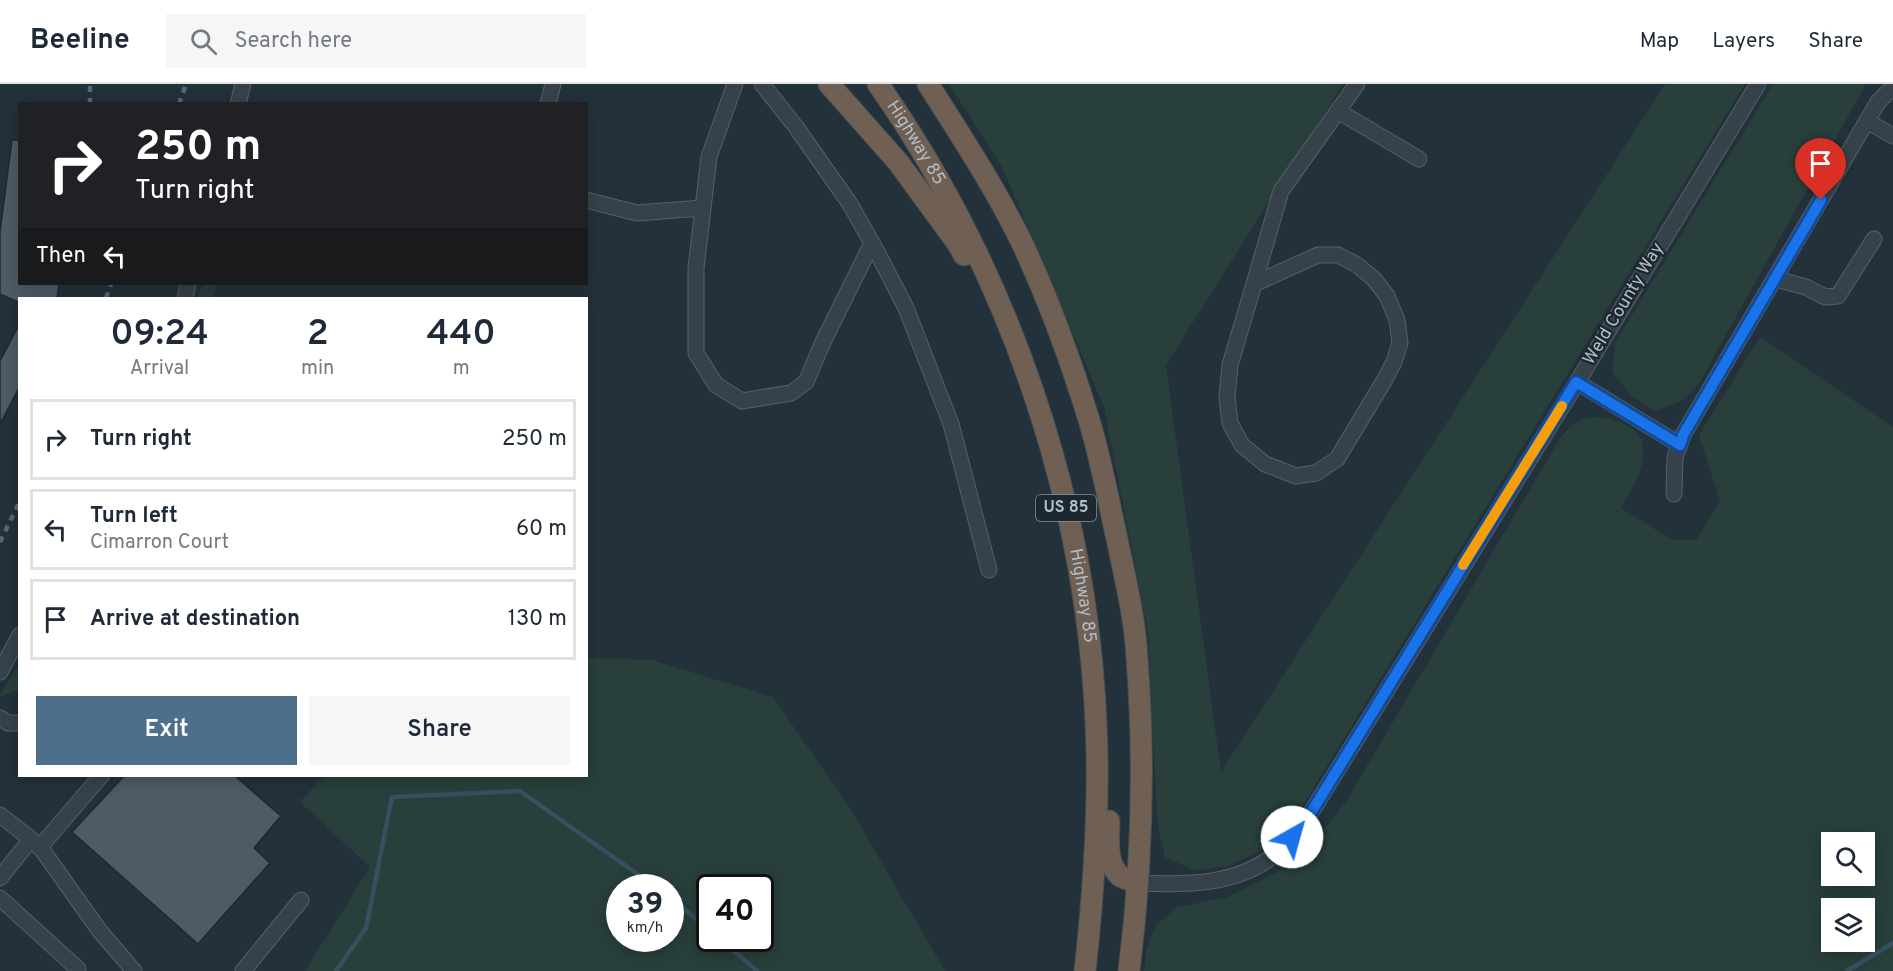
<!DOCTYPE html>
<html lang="en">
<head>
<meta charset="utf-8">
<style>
	:root { --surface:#fff; --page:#f6f6f7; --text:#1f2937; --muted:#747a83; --line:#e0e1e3; --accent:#4e6f8c }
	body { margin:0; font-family:Overpass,sans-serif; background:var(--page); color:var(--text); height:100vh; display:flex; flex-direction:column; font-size:22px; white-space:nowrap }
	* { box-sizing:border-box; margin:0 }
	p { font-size:20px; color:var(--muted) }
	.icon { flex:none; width:33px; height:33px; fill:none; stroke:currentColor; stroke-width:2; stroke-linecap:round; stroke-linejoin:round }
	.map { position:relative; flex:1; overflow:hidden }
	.details { position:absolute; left:18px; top:213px; width:570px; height:480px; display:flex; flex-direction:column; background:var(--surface); border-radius:0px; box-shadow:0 3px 15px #0003 }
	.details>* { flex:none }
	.guide { position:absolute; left:18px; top:18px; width:570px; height:183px; border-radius:0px; box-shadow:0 3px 15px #0003; background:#202124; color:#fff; overflow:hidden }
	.controls { position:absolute; left:1821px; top:748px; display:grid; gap:12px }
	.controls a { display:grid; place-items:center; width:54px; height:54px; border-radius:0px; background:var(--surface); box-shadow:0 3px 15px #0003; font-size:30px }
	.speed { position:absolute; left:606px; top:790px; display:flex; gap:12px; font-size:30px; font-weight:700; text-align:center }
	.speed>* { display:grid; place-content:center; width:78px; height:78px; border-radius:50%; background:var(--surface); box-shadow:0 3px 15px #0003; line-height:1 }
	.speed small { font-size:15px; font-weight:400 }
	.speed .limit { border:3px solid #111; border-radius:9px; background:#fff; color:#111 }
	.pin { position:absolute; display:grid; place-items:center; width:51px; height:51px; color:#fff; margin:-62px -26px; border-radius:50% 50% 50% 0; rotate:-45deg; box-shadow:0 0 6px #0007 }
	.pin .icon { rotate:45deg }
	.me { position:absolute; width:66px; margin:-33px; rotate:38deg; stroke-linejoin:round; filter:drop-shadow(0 0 4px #0008) }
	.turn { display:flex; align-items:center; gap:21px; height:126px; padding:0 18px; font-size:27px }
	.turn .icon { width:78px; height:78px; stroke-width:2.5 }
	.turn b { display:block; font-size:42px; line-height:51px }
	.then { display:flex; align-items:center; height:57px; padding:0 18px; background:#0003; gap:12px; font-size:22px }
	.eta { display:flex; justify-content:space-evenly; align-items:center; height:102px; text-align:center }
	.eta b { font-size:36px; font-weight:600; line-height:42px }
	.button { display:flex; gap:12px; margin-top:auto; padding:12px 18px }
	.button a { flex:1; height:69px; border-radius:0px; background:var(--accent); color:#fff; font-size:24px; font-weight:600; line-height:69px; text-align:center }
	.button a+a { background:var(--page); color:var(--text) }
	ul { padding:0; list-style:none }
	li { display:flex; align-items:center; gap:18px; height:81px; margin:0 12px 9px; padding:0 6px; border:3px solid var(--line); border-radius:0px }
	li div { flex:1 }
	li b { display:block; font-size:22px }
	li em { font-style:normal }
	header { display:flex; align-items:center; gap:36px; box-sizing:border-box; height:84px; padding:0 30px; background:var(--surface); border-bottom:2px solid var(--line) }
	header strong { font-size:28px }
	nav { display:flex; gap:33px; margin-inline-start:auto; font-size:21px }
	.search { width:420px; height:54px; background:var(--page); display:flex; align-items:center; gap:15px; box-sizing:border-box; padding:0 21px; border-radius:0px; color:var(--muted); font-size:22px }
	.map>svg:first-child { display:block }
	.green { fill:#283f3c; fill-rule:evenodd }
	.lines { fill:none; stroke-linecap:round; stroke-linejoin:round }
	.stream { stroke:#375060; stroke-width:4.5 }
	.building { fill:#4c5b65; stroke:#1e2931; stroke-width:1.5 }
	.minor-casing { stroke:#556068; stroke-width:17 }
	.highway-casing { stroke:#424d55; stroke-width:23 }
	.minor { stroke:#36424a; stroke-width:15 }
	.highway { stroke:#706054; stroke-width:21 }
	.rail { stroke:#586771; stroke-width:4.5; stroke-dasharray:6 6; stroke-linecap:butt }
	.route-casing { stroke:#114b97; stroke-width:15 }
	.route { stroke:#1a73e8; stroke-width:10 }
	.slow { stroke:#f59e0b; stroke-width:10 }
	.labels { text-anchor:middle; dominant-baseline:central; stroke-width:4.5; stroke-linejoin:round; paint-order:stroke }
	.shield { fill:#1c272f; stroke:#859099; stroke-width:1.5 }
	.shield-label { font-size:16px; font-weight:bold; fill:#b2bdc6 }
	.street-label { font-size:18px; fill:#b2bdc6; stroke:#1c272f }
</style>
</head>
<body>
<header>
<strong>Beeline</strong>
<div class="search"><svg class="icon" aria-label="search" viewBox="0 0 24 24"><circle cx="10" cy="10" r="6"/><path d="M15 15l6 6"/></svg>Search here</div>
<nav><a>Map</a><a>Layers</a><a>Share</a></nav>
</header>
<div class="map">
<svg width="1893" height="887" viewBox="0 0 1893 887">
	<rect width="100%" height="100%" fill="#23313a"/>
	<g class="green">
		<path d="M 949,0 L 1343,0 L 1166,281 L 1221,688 L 1665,0 L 1745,0 L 1294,736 L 1261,767 L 1228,782 L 1193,786 L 1165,773 L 1157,738 L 1148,548 L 1104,323 L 1002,83 Z"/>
		<path d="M 1773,0 L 1866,0 L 1698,301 L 1682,317 L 1656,327 L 1632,313 L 1612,288 L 1615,259 Z"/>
		<path d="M 203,200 L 218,200 L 212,214 L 197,214 Z"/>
		<path d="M 1760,253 L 1893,343 L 1893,887 L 1144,887 L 1146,868 L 1155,842 L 1177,823 L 1228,813 L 1285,784 L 1312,760 L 1345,719 L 1559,356 C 1565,348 1573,338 1583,335 C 1599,329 1634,338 1641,355 C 1643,359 1643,369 1643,373 C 1642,392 1629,409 1621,424 L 1672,456 L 1696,456 L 1720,417 L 1699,351 ZM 1832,759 L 1864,759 L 1864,792 L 1832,792 ZM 1832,825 L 1864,825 L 1864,858 L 1832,858 Z"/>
		<path d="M 587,574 L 652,576 L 773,613 L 850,724 L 945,887 L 305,887 L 370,783 L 300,718 L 324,692 L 586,692 ZM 620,804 L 670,804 L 670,855 L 620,855 ZM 710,804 L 760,804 L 760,855 L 710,855 Z"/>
		<path d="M 19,581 L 19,606 L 0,613 L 0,610 Z"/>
	</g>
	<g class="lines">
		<g class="stream">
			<path d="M 670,814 L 710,846"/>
			<path d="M 720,855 L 757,887"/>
			<path d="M 336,887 L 366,844 L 392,713 L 520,707 L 657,804"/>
			<path d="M 1847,887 L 1893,859"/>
		</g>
	</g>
	<g class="building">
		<path d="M 12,56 L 20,56 L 20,200 L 59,200 L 57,214 L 20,214 L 20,219 L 0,210 L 0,148 Z"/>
		<path d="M 20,239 L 20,302 L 0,340 L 0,277 Z"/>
		<path d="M 124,692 L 235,692 L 281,732 L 254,764 L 270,779 L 198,860 L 72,748 Z"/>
	</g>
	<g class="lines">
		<defs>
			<g id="minor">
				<path d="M 735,0 L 709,73 L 696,184 L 696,269 L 716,301 L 742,317 L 791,309 L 806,298 L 823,258 L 872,159"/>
				<path d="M 762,0 L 796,43 L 850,120 L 877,168 L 906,224 L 951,340 L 989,486"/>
				<path d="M 238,20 L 243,0"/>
				<path d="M 548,20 L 553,0"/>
				<path d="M 1338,27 L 1419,75"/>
				<path d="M 1867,37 L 1893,52"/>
				<path d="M 586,116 L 637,129 L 702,124"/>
				<path d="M 1776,195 L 1806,203 L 1825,213 L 1838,212 L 1874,155"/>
				<path d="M 1254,200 L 1318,171 L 1338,171 L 1357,181 L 1374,195 L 1387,212 L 1397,236 L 1400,259 L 1394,278 L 1384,297 L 1337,375 L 1316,389 L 1296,392 L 1265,380 L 1242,361 L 1230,339 L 1227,313 L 1230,281 L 1254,200 L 1281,107 L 1357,0"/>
				<path d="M 185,214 L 188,200"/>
				<path d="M 1577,298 L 1680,361"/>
				<path d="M 1674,410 L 1675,373 L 1683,351 L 1878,18 L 1888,8 L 1893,7"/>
				<path d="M 0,588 L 20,551"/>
				<path d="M 0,634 L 8,639 L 20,639"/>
				<path d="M 0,731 L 31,755 L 0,794"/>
				<path d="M 31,755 L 43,767 L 99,846 L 134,887"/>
				<path d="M 40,763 L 101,692"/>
				<path d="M 1138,799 C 1187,801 1240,802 1279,767 C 1288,759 1296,749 1304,740 L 1581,292 L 1758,0"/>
				<path d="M 0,814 L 78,885 L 76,887"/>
				<path d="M 243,887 L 301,816"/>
			</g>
			<g id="highway">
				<path d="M 829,0 L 898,78 L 958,160 L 964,171"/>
				<path id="s1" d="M 878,0 C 1008,186 1086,412 1096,639 C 1100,722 1094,805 1085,887"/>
				<path d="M 928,0 C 961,52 996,105 1023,161 C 1049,217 1071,277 1089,336 C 1101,375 1108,415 1117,455 C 1125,494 1135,534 1137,574 C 1145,679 1142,783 1129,887"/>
				<path d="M 1109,737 C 1109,754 1105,779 1120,792 C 1125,795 1132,797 1138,799"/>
			</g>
		</defs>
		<use href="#minor" class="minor-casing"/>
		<use href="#highway" class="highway-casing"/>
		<use href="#minor" class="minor"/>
		<use href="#highway" class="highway"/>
		<g class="rail">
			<path d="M 90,20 L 90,0"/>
			<path d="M 179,20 L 186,0"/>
			<path d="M 106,214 L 111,200"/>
			<path d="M 0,458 L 20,417"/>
		</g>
	</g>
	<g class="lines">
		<defs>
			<path id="route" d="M 1292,753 L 1304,740 L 1576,298 L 1680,361 L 1683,351 L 1821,116"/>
		</defs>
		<use href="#route" class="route-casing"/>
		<use href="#route" class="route"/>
		<path class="slow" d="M 1463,481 L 1562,322"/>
	</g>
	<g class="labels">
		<rect class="shield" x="1036" y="411" width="60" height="26" rx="4.5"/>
		<g class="shield-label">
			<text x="1066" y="424">US 85</text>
		</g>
		<g class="street-label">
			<text stroke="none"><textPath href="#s1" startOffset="70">Highway 85</textPath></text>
			<text transform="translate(1624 220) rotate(-59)">Weld County Way</text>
			<text stroke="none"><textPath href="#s1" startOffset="556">Highway 85</textPath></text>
		</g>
	</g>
</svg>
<div class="controls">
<a><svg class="icon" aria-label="search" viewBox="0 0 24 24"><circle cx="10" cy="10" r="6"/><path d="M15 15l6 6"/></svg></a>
<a><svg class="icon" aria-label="layers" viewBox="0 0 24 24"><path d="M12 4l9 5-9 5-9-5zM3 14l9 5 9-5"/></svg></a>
</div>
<div class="speed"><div>39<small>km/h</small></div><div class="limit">40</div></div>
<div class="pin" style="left:1821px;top:116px;background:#d93025"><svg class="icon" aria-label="arrive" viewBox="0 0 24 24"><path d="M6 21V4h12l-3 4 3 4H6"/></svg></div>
<svg class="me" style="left:1292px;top:753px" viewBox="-20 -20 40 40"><circle r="19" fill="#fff"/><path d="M0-13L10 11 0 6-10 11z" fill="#1a73e8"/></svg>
<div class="guide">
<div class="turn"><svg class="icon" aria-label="right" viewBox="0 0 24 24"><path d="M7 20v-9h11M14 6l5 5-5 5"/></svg><div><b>250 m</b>Turn right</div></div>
<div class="then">Then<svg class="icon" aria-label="left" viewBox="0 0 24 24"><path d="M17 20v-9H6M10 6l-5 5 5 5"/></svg></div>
</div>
<section class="details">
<div class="eta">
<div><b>09:24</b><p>Arrival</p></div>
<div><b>2</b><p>min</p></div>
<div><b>440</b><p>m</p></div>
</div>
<ul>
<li><svg class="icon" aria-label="right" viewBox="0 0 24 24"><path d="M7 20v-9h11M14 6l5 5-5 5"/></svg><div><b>Turn right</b></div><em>250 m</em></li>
<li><svg class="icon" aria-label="left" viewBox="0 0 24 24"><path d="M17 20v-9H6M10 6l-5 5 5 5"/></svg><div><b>Turn left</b><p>Cimarron Court</p></div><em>60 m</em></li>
<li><svg class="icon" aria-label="arrive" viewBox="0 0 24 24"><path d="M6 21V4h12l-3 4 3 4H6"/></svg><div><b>Arrive at destination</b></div><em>130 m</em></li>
</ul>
<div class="button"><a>Exit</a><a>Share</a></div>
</section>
</div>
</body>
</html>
